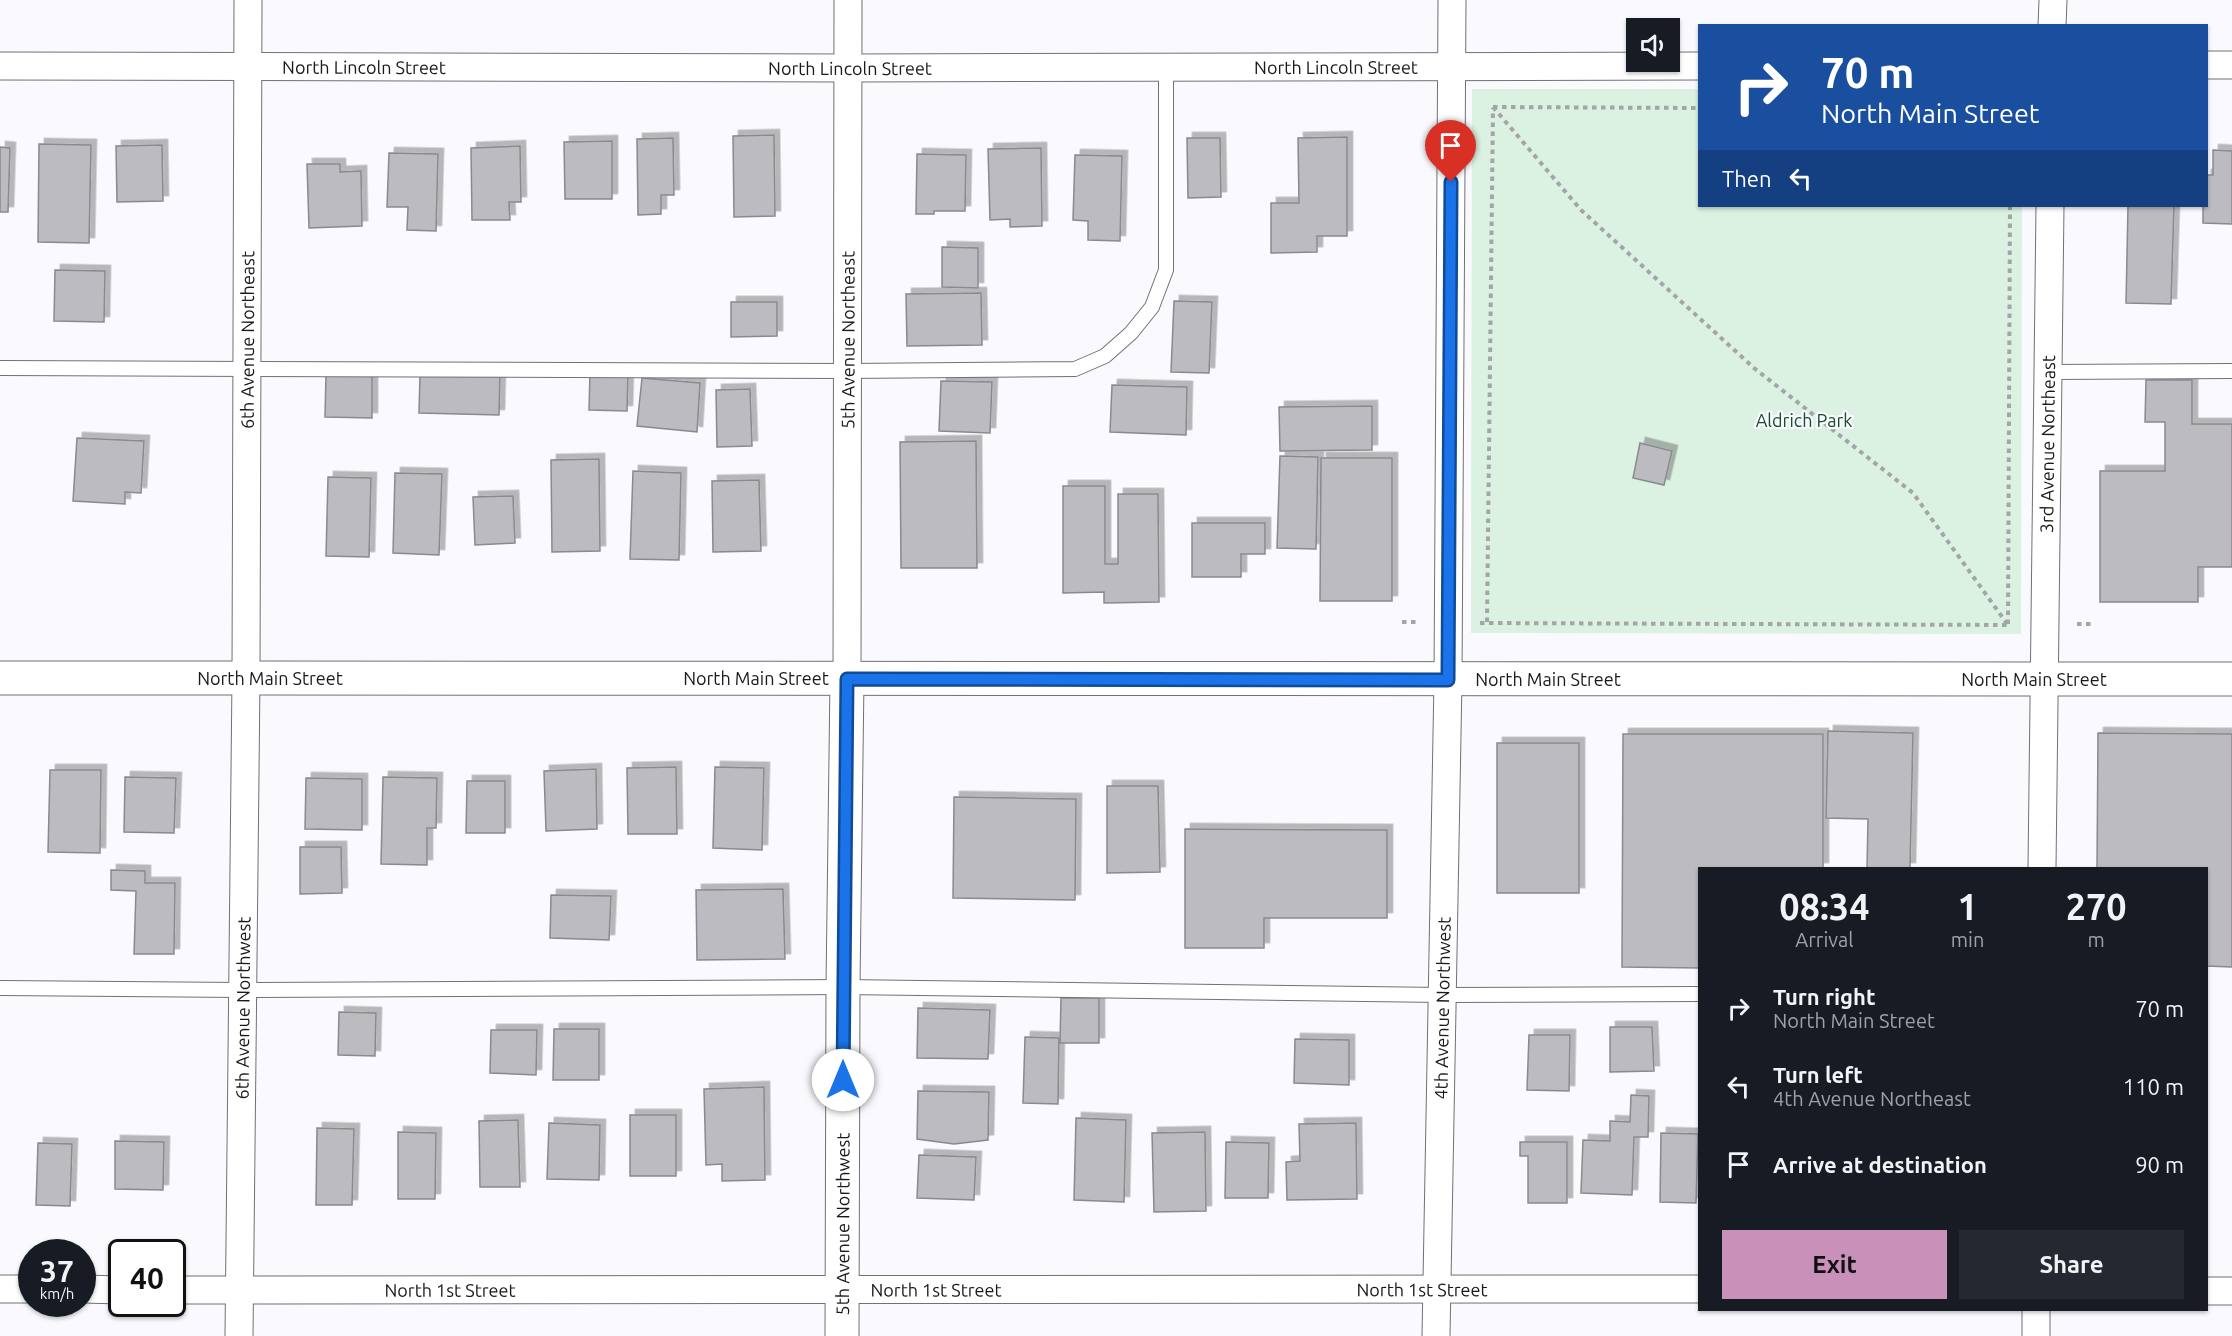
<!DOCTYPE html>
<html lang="en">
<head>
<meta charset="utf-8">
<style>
	:root { --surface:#171b24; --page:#242831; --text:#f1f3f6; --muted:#9ea1a6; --accent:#c990b9 }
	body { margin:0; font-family:Ubuntu,sans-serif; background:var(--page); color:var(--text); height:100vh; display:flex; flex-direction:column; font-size:22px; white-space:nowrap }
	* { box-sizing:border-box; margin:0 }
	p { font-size:20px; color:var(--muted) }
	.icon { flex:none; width:33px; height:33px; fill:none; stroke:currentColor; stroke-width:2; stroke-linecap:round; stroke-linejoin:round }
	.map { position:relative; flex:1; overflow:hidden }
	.side { position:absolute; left:1698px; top:867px; width:510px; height:444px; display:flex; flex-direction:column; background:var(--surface); border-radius:0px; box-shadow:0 2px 4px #0004 }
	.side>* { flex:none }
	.top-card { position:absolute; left:1698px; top:24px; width:510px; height:183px; border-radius:0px; box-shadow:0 2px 4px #0004; background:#1a4fa0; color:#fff; overflow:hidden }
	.buttons { position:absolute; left:1626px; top:18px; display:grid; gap:12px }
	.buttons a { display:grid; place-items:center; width:54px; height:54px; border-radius:0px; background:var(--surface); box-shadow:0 2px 4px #0004; font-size:30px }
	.speed { position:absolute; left:18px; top:1239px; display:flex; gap:12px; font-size:30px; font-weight:700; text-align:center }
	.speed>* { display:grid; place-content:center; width:78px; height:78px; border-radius:50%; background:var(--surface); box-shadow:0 2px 4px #0004; line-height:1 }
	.speed small { font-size:15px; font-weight:400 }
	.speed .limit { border:3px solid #111; border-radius:9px; background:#fff; color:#111 }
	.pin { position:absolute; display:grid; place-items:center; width:51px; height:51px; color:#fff; margin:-62px -26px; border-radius:50% 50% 50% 0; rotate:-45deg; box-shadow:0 0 6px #0007 }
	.pin .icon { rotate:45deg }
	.me { position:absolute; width:66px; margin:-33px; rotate:0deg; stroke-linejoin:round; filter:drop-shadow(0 0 4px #0008) }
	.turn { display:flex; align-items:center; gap:21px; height:126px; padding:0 24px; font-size:27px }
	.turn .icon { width:78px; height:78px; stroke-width:2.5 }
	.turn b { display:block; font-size:42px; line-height:51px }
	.then { display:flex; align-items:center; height:57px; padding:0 24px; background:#0003; gap:12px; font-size:22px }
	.eta { display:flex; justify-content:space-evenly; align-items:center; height:102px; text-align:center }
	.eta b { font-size:36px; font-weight:700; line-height:42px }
	.action { display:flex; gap:12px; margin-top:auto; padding:12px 24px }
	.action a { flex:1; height:69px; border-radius:0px; background:var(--accent); color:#111; font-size:24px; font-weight:700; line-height:69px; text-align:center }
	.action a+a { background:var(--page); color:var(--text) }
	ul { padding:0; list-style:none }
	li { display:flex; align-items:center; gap:18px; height:78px; padding:0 24px }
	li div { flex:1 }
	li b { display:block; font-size:22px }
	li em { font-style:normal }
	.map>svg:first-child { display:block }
	.green { fill:#dbf1e2 }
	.building { fill:#bcbbc0; stroke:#8a898e; stroke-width:1.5; filter:url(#shadow) }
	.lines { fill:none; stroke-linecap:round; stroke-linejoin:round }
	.lane-casing { stroke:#717075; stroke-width:16 }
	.street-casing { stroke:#717075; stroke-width:29 }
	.secondary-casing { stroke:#717075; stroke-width:35 }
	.path { stroke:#a5a4a8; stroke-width:4; stroke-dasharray:4.5 4.5; stroke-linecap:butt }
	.lane { stroke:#fff; stroke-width:14 }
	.street { stroke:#fff; stroke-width:27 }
	.secondary { stroke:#fff; stroke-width:33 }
	.route-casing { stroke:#114b97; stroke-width:15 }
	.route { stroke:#1a73e8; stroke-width:10 }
	.labels { text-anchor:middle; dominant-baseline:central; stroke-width:4.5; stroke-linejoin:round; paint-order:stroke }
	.street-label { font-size:18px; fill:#1a191b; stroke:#f9f9fe }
	.park-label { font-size:18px; fill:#154d2e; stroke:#f9f9fe }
</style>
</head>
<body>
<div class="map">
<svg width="2232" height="1336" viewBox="0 0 2232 1336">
	<defs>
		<filter id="shadow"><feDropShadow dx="5.5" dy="-5.5" stdDeviation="0" flood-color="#0004"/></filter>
	</defs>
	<rect width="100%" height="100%" fill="#f9f9fe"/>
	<path class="green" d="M 1472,89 L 1699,89 L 1700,206 L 2022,206 L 2021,634 L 1471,633 Z"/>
	<g class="building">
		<path d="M 774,135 L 775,216 L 734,217 L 733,136 Z"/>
		<path d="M 1347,137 L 1347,236 L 1317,236 L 1317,252 L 1271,253 L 1271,203 L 1299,203 L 1298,138 Z"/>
		<path d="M 673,138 L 674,195 L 661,195 L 661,214 L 638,215 L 637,139 Z"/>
		<path d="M 1187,138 L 1220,138 L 1221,197 L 1188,198 Z"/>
		<path d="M 612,141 L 612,199 L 565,199 L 564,142 Z"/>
		<path d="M 39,144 L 91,145 L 89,243 L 38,242 Z"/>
		<path d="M 162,145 L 163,201 L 117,202 L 116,146 Z"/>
		<path d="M 520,146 L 521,202 L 509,202 L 510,220 L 472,220 L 471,148 Z"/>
		<path d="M 0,147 L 10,148 L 8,212 L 0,212 Z"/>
		<path d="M 1041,148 L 1042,226 L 1010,227 L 1010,219 L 990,220 L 988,149 Z"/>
		<path d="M 2213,150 L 2232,151 L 2232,224 L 2203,223 L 2203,206 L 2206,206 L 2206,175 L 2213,175 Z"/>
		<path d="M 389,153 L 438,154 L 436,231 L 407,230 L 408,207 L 387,207 Z"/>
		<path d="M 917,154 L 966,155 L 965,211 L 934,211 L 934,214 L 916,214 Z"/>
		<path d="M 1075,155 L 1122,156 L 1120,241 L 1088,240 L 1088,221 L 1073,220 Z"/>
		<path d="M 307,164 L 340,164 L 340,172 L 361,171 L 362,226 L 309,228 Z"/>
		<path d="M 2128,206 L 2174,206 L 2171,304 L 2126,303 Z"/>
		<path d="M 942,247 L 978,248 L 978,288 L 942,287 Z"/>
		<path d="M 55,270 L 105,271 L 104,322 L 54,321 Z"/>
		<path d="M 981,293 L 982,345 L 907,346 L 906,294 Z"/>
		<path d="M 1174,301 L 1212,302 L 1209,373 L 1171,372 Z"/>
		<path d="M 731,302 L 777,302 L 777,336 L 731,337 Z"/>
		<path d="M 590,372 L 628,373 L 627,411 L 589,410 Z"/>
		<path d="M 326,374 L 372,374 L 372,418 L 325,417 Z"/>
		<path d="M 420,374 L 500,376 L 499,415 L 419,413 Z"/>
		<path d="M 642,378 L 700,383 L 697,432 L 637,426 Z"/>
		<path d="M 2146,380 L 2192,380 L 2192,424 L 2232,424 L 2232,567 L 2198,567 L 2198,602 L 2100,602 L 2100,471 L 2165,471 L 2165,422 L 2145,422 Z"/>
		<path d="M 941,381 L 992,382 L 990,433 L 939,431 Z"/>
		<path d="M 1112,385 L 1187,387 L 1186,435 L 1110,432 Z"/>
		<path d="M 750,389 L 752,446 L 717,447 L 716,390 Z"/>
		<path d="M 1372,406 L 1372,450 L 1280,451 L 1279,407 Z"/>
		<path d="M 77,438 L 144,441 L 141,493 L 125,492 L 125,504 L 73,501 Z"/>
		<path d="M 976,441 L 977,568 L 901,568 L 900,442 Z"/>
		<path d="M 1640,443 L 1672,451 L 1664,485 L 1633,478 Z"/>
		<path d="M 1280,456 L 1318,457 L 1316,549 L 1277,548 Z"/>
		<path d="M 1321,458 L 1392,458 L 1392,601 L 1320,601 Z"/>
		<path d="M 599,459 L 600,551 L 552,552 L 551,460 Z"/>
		<path d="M 633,471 L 681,473 L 679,560 L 630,559 Z"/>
		<path d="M 395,473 L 442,474 L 439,555 L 393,553 Z"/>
		<path d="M 328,477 L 371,478 L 369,557 L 326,556 Z"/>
		<path d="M 759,480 L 761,551 L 713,552 L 712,481 Z"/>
		<path d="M 1063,486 L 1105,486 L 1105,564 L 1118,564 L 1118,494 L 1158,494 L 1159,602 L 1104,603 L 1104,592 L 1063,593 Z"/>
		<path d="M 513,496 L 515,543 L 475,545 L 473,497 Z"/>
		<path d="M 1192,523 L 1265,523 L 1265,554 L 1241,554 L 1241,577 L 1192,577 Z"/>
		<path d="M 1828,731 L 1913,733 L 1910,868 L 1867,868 L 1868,819 L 1826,818 Z"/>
		<path d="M 2098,733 L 2232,734 L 2232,967 L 2206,966 L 2206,868 L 2097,868 Z"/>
		<path d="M 1623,734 L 1823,734 L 1823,868 L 1700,868 L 1700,968 L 1622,967 Z"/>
		<rect x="1497" y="743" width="82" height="150"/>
		<path d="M 676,767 L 677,834 L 628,834 L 627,768 Z"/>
		<path d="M 715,767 L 764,768 L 762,850 L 713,848 Z"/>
		<path d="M 596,769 L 597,829 L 546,831 L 544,771 Z"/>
		<path d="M 50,770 L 101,770 L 100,853 L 48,852 Z"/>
		<path d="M 125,777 L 176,778 L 174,833 L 124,832 Z"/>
		<path d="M 383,777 L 437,778 L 436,828 L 427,828 L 427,865 L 381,864 Z"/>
		<path d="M 306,778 L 362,779 L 362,830 L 305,829 Z"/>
		<path d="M 467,781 L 505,781 L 505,833 L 466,833 Z"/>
		<path d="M 1107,786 L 1158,786 L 1160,872 L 1107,873 Z"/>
		<path d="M 954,797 L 1076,799 L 1075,900 L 953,898 Z"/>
		<path d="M 1185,829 L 1387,830 L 1387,918 L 1264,918 L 1264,948 L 1185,948 Z"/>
		<path d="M 300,847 L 341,847 L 342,893 L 300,894 Z"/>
		<path d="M 111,870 L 145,871 L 145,883 L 175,883 L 174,954 L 134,954 L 136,891 L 111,890 Z"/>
		<path d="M 783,889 L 785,959 L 697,960 L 696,890 Z"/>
		<path d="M 551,895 L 611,896 L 609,940 L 550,938 Z"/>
		<path d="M 1061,998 L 1099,998 L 1099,1043 L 1060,1043 Z"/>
		<path d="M 918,1008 L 990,1010 L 988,1059 L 917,1058 Z"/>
		<path d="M 339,1012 L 376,1013 L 375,1056 L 338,1055 Z"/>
		<path d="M 1610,1027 L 1652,1027 L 1654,1071 L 1610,1072 Z"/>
		<path d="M 554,1029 L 599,1029 L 599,1080 L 553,1080 Z"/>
		<path d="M 491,1030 L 537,1030 L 536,1075 L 490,1073 Z"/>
		<path d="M 1529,1035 L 1570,1035 L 1569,1091 L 1527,1090 Z"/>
		<path d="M 1025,1037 L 1059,1038 L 1058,1104 L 1023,1103 Z"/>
		<path d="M 1295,1039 L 1349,1040 L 1349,1085 L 1294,1083 Z"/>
		<path d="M 764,1087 L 765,1180 L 722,1181 L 722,1164 L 706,1165 L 704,1089 Z"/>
		<path d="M 918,1091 L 989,1092 L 988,1140 L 954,1144 L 917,1139 Z"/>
		<path d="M 1631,1095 L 1649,1096 L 1648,1137 L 1634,1137 L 1632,1195 L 1581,1193 L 1583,1140 L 1610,1141 L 1610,1121 L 1630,1122 Z"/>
		<rect x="630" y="1115" width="46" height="61"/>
		<path d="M 1076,1118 L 1126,1120 L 1124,1202 L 1074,1200 Z"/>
		<path d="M 518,1120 L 520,1187 L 480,1187 L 479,1121 Z"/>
		<path d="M 549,1123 L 600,1125 L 599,1180 L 547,1179 Z"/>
		<path d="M 1356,1123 L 1357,1199 L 1287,1200 L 1286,1162 L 1300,1161 L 1299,1124 Z"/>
		<path d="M 317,1128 L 354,1129 L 352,1205 L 316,1205 Z"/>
		<path d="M 398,1132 L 436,1133 L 435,1199 L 398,1199 Z"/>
		<path d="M 1205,1132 L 1206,1211 L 1154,1212 L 1152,1133 Z"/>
		<path d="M 1661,1133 L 1698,1134 L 1696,1203 L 1660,1202 Z"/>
		<path d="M 115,1141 L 164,1142 L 163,1190 L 115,1189 Z"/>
		<path d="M 1226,1142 L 1269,1143 L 1268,1198 L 1225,1198 Z"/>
		<path d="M 1520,1142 L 1567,1142 L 1567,1203 L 1528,1203 L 1528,1156 L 1520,1156 Z"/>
		<path d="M 38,1143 L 72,1144 L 70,1206 L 36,1205 Z"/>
		<path d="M 919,1155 L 976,1157 L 974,1200 L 917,1198 Z"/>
	</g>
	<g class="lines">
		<defs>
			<g id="lane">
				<path d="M 0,368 L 848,371 L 1075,369 L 1105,356 L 1131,333 L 1152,307 L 1166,270 L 1166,67"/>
				<path d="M 2048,372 L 2232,371"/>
				<path d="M 0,988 L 241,990 L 843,987 L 1442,995 L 1700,994"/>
			</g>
			<g id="street">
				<path d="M 2052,26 L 2053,0"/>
				<path d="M 2206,65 L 2232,65"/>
				<path id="s1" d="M 0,66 L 847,68 L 1700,66"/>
				<path id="s2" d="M 847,679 L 848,0"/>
				<path id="s3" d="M 2042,868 L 2050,206"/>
				<path d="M 0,1289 L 32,1289"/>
				<path d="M 82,1289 L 122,1290"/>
				<path id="s4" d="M 172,1290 L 1700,1289"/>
				<path d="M 2206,1291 L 2232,1291"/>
				<path id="s5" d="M 239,1336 L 246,679 L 248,0"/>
				<path id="s6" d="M 1436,1336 L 1448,680 L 1452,0"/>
				<path d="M 2036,1336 L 2036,1310"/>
			</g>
			<g id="secondary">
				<path id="s7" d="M 0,678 L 2232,679"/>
				<path id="s8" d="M 842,1336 L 843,987 L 847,679"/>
			</g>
		</defs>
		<use href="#lane" class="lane-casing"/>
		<use href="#street" class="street-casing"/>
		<use href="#secondary" class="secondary-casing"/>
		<g class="path">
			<path d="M 1493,107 L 1581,210 L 1754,368 L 1913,493 L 2008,625"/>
			<path d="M 1493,107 L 1700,108"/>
			<path d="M 1402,622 L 1416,622"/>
			<path d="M 1487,622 L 1493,108"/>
			<path d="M 1480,623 L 2010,625"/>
			<path d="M 2008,624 L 2010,206"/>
			<path d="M 2077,624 L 2093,624"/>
		</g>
		<use href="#lane" class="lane"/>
		<use href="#street" class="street"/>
		<use href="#secondary" class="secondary"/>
	</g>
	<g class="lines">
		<defs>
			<path id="route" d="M 843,1080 L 847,679 L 1448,680 L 1451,182"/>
		</defs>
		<use href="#route" class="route-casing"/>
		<use href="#route" class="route"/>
	</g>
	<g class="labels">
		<g class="street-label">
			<text stroke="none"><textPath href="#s1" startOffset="364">North Lincoln Street</textPath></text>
			<text stroke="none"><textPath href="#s1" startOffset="1336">North Lincoln Street</textPath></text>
			<text stroke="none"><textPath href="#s1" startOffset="850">North Lincoln Street</textPath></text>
			<text stroke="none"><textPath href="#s5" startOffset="996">6th Avenue Northeast</textPath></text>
			<text stroke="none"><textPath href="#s2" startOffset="339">5th Avenue Northeast</textPath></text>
			<text stroke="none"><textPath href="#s3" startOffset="424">3rd Avenue Northeast</textPath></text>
			<text stroke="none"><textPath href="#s7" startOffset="270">North Main Street</textPath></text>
			<text stroke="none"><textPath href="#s7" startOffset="756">North Main Street</textPath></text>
			<text stroke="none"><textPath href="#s7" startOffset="1548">North Main Street</textPath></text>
			<text stroke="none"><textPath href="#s7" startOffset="2034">North Main Street</textPath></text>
			<text stroke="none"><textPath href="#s5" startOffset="328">6th Avenue Northwest</textPath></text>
			<text stroke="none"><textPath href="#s6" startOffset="328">4th Avenue Northwest</textPath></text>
			<text stroke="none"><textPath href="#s8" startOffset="112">5th Avenue Northwest</textPath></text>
			<text stroke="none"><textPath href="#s4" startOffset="1250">North 1st Street</textPath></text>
			<text stroke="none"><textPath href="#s4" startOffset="278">North 1st Street</textPath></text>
			<text stroke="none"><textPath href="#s4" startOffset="764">North 1st Street</textPath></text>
		</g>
		<g class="park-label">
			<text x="1804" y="420">Aldrich Park</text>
		</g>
	</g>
</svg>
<div class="buttons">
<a><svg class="icon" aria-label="sound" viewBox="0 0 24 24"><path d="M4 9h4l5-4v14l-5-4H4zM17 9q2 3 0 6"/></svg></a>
</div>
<div class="speed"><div>37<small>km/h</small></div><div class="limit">40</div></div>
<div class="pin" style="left:1451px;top:182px;background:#d93025"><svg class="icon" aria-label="arrive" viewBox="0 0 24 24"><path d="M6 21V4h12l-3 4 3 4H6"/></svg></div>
<svg class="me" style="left:843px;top:1080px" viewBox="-20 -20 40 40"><circle r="19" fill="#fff"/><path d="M0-13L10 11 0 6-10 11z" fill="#1a73e8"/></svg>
<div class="top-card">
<div class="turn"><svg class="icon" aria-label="right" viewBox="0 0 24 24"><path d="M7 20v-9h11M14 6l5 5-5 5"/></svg><div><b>70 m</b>North Main Street</div></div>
<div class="then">Then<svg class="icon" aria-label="left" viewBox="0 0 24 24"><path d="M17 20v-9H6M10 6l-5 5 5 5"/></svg></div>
</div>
<section class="side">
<div class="eta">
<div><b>08:34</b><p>Arrival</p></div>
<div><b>1</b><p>min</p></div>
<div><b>270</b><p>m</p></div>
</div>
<ul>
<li><svg class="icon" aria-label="right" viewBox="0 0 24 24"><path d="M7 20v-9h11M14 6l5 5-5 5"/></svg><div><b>Turn right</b><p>North Main Street</p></div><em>70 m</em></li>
<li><svg class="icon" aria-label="left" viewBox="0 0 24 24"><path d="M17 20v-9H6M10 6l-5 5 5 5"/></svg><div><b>Turn left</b><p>4th Avenue Northeast</p></div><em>110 m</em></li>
<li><svg class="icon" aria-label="arrive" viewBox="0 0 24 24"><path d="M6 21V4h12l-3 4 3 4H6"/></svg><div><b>Arrive at destination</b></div><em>90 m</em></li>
</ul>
<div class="action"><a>Exit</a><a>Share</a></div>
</section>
</div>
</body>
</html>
